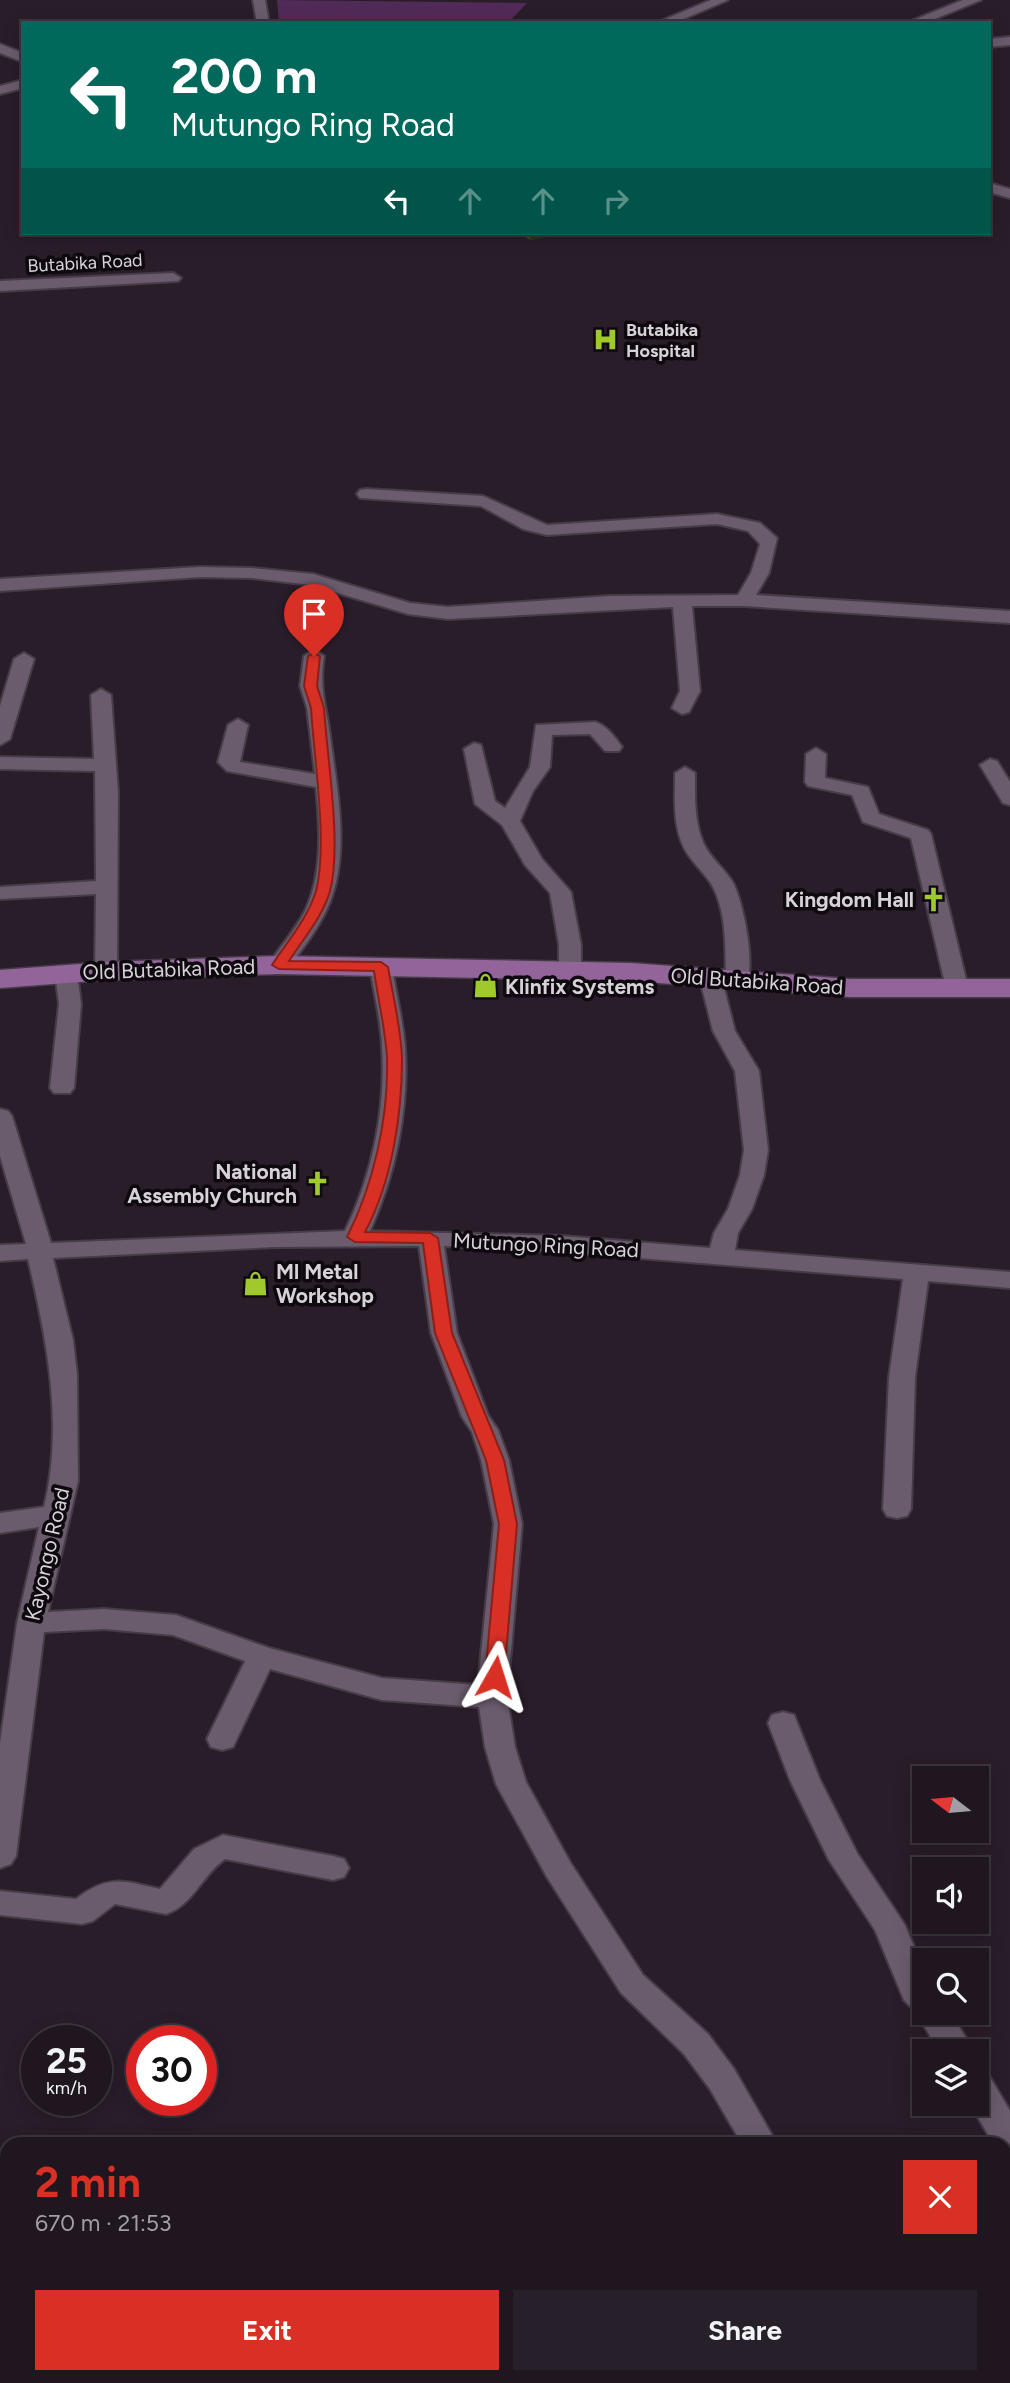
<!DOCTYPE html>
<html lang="en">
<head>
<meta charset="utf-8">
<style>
	:root { --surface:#1f1620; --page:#271f29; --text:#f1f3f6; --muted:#a19fa5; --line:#3c353e; --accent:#d93025 }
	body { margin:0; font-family:Figtree,sans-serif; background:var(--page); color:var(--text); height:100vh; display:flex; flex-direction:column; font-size:26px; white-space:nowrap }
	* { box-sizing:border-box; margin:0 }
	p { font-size:23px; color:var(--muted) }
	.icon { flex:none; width:38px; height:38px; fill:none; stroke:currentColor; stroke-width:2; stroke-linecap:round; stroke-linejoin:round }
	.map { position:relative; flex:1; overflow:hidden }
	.drawer { position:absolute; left:0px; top:2137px; width:1012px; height:247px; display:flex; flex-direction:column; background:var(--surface); border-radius:21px 21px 0 0; box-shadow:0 4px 18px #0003,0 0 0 2px var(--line) }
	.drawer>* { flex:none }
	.guide { position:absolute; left:21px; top:21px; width:970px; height:214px; border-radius:0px; box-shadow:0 4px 18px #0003,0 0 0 2px var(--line); background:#00695c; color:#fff; overflow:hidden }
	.needle { width:46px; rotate:286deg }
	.tools { position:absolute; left:912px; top:1766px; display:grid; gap:14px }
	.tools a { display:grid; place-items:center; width:77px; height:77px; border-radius:0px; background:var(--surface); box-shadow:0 4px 18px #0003,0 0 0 2px var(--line); font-size:35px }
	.speed { position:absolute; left:21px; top:2025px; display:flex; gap:14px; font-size:35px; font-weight:700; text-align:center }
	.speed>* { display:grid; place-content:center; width:91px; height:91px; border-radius:50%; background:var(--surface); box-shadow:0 4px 18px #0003,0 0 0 2px var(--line); line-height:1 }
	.speed small { font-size:18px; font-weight:400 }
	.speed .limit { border:10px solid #d22; background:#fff; color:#111 }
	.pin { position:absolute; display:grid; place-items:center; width:60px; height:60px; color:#fff; margin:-72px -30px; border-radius:50% 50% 50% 0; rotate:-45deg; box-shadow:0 0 7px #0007 }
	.pin .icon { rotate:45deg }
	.me { position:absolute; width:77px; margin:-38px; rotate:6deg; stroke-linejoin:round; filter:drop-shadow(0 0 5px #0008) }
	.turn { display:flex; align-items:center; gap:24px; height:147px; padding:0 35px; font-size:32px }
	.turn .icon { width:91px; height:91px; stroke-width:2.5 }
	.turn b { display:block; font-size:49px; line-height:60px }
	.lanes { display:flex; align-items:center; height:66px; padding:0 35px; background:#0003; justify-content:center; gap:35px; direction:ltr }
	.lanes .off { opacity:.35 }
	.round { display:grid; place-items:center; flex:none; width:74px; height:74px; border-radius:0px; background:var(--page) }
	.headline { display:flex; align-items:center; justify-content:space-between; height:119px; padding:0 35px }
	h1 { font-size:42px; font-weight:700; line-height:52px; color:var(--accent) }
	.primary-button { display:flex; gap:14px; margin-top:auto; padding:14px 35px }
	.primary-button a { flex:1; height:80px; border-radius:0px; background:var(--accent); color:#fff; font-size:28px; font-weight:700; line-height:80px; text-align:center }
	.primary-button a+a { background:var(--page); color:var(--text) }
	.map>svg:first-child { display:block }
	.green { fill:#512b57 }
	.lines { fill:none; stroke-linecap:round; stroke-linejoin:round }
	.minor-casing { stroke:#453c47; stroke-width:4 }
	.major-casing { stroke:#453c47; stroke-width:3 }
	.minor { fill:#6a5c6c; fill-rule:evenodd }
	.major { fill:#926499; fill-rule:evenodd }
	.wall { fill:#3e4b15 }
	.shaded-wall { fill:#2e3314 }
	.route { fill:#d93025; stroke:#8d1f18; stroke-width:2 }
	.labels { text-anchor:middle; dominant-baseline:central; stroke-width:7; stroke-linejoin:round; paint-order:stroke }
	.far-street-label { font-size:18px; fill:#d9d1da; stroke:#0e090f }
	.far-poi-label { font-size:18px; font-weight:bold; fill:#d9d1da; stroke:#0e090f; text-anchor:start }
	.poi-label { font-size:21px; font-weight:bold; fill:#d9d1da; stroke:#0e090f; text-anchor:end }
	.street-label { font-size:21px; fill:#d9d1da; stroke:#0e090f }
</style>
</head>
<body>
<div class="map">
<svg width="1010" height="2383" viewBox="0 0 1010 2383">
	<rect width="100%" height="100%" fill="#291d2a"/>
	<path class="green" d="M 277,0 L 527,3 L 508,23 L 279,23 Z"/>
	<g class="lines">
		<defs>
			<g id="minor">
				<path d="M 253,0 L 265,0 L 269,23 L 257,23 Z"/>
				<path d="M 711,0 L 728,0 L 674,23 L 656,23 Z"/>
				<path d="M 963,0 L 981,0 L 925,23 L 906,23 Z"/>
				<path d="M 1010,37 L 1010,45 L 989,47 L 989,39 Z"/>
				<path d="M 0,44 L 23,53 L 23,62 L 0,53 Z"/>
				<path d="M 23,80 L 23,88 L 0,94 L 0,86 Z"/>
				<path d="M 989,183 L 1010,189 L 1010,198 L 989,192 Z"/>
				<path d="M 173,273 L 181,278 L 178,281 L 0,291 L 0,281 Z"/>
				<path d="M 366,489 L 483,496 L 547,525 L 717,514 L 760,523 L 777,538 L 769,573 L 756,595 L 1010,611 L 1010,623 L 744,606 L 692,606 L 700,691 L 689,712 L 682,714 L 672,708 L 680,691 L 673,607 L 448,619 L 408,614 L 311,585 L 252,578 L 200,577 L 0,591 L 0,579 L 200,567 L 252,568 L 313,574 L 410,603 L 448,607 L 610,596 L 738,595 L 751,573 L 760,544 L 748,531 L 717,524 L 547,535 L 523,529 L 481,506 L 360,498 L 357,494 L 360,490 Z"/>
				<path d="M 314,650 L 324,656 C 319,689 326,704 330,735 C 337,788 350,851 330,902 C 320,927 303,948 287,970 L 279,972 L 268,965 C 280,947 295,930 305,911 C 323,873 320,827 316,787 L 227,771 L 218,762 L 228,725 L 238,719 L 248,725 L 240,762 L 315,774 L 307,708 L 300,686 L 304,656 Z"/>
				<path d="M 24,653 L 34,659 L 10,739 L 0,745 L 0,706 L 14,659 Z"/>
				<path d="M 101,689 L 111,695 L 118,792 L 117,971 L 106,978 L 95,971 L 96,894 L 0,899 L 0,887 L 96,881 L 95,771 L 0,769 L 0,757 L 94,759 L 91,695 Z"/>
				<path d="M 595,722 C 606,725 615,737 622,747 L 619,751 L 605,751 L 590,734 L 552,735 L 550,767 L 533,791 L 520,821 L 542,859 L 571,892 L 581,945 L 581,970 L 570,977 L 559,970 L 559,945 L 550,893 L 525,865 L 502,825 L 475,804 L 464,749 L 474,743 L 481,745 L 495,801 L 505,808 L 530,767 L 536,725 Z"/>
				<path d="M 816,748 L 826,754 L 825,778 L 868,787 L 879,814 L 928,830 L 931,834 L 968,988 L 965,993 L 957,995 L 946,988 L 911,838 L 863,822 L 852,795 L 808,786 L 805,782 L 806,754 Z"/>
				<path d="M 990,759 L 997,761 L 1010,782 L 1010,805 L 1003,803 L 980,765 Z"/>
				<path d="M 685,767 L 695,773 C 695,796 694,821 703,842 C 709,857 723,867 732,881 C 743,899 757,969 745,986 L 729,986 L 726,981 C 725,953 727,923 717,896 C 711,879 699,870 689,856 C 672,832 675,801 675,773 Z"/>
				<path d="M 381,960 L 392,967 C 396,994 403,1020 405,1047 C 409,1109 396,1174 370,1231 L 562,1236 L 710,1248 L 714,1233 L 728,1209 L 740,1175 L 744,1150 L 735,1071 L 713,1031 L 700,980 L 711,973 L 722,980 L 735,1031 L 759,1071 L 768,1150 L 764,1175 L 752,1209 L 738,1233 L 735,1250 L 1010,1272 L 1010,1288 L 928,1281 L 915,1377 L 911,1509 L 907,1516 L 897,1518 L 887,1516 L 883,1509 L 889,1377 L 903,1279 L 562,1252 L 444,1246 L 457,1333 L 488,1415 L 498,1430 L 509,1460 L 522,1524 L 507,1697 L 515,1747 L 526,1782 L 570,1862 L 643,1975 L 708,2034 L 734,2069 L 777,2144 L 742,2144 L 710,2089 L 684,2054 L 621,1993 L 547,1877 L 496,1784 L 485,1747 L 479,1707 L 382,1700 L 270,1669 L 233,1747 L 222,1750 L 211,1747 L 207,1739 L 245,1661 L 173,1635 L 104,1629 L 44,1632 L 16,1856 L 11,1864 L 0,1868 L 0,1743 L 17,1623 L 39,1527 L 0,1533 L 0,1513 L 44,1507 C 64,1425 47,1340 28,1259 L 0,1261 L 0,1245 L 26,1244 L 0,1156 L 0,1109 L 8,1111 L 12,1116 L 51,1243 L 345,1231 C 372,1175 386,1110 382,1047 C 381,1020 374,994 370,967 ZM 419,1246 L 431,1333 L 462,1417 L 472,1432 L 481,1460 L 494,1524 L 478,1685 L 382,1678 L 269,1648 L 176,1615 L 104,1609 L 48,1612 L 78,1481 L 77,1374 L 73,1340 L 53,1258 L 275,1247 Z"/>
				<path d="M 66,966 L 77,973 L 81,1004 L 74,1088 L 70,1093 L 54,1093 L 50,1088 L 59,1004 L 55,973 Z"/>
				<path d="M 783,1712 L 794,1715 L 820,1780 L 857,1853 L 905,1925 L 924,1971 L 924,2012 L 950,2012 L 974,2051 L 939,2051 L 916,2012 L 904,2000 L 875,1930 L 829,1860 L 790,1780 L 768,1723 L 772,1715 Z"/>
				<path d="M 223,1835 L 333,1856 L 344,1859 L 349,1868 L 344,1877 L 333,1880 L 225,1859 C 202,1875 193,1905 166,1914 L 115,1904 L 93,1921 L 82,1924 L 0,1915 L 0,1891 L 76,1899 C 108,1874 123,1881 160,1889 L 194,1849 Z"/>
				<path d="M 976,2070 L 988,2074 L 1010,2111 L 1010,2156 L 1004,2158 L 1004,2144 L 987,2144 L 990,2138 L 970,2104 L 976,2104 Z"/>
				<path d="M 0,2153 L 7,2155 L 7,2183 L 0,2181 Z"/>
				<path d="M 730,2376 L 771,2376 L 768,2383 L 727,2383 Z"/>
			</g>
			<path id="major" d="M 279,956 L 631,963 L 850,979 L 1010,979 L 1010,997 L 850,997 L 631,981 L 279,974 L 106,980 L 0,988 L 0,970 L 106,962 Z"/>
		</defs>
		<use href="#minor" class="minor-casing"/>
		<use href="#major" class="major-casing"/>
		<use href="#minor" class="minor"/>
		<use href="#major" class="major"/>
	</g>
	<path class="wall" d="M 519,233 L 567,233 L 530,240 Z"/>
	<path class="shaded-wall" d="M 530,233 L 567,233 L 530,240 Z"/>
	<path class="route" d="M 314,653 L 320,656 L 317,686 L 324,708 C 327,758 342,845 330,891 C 323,916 303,939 289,961 L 381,962 L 388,967 C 393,996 401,1028 402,1058 C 402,1116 392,1181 365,1232 L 430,1233 L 438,1238 L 452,1333 L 504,1460 L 517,1524 L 504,1677 L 495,1684 L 485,1677 L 499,1524 L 486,1460 L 435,1333 L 423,1243 L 355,1242 L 347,1237 C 374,1184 389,1116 387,1056 C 385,1028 378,999 374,971 L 279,969 L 272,965 C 287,942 308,918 316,891 C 328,845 314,758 311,708 L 304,686 L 308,656 Z"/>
	<defs>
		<symbol id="hospital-bare" viewBox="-9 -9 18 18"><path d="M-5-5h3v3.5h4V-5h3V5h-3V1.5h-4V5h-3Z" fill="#a0c92b" stroke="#0e090f" stroke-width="2.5" paint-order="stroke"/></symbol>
		<symbol id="church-bare" viewBox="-9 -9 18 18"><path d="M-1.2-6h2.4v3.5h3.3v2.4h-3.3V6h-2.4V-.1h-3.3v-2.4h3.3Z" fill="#a0c92b" stroke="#0e090f" stroke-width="2.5" paint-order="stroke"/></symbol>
		<symbol id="shop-bare" viewBox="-9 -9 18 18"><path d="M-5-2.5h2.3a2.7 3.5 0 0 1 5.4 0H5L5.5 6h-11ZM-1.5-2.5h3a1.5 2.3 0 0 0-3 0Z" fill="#a0c92b" stroke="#0e090f" stroke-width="2.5" paint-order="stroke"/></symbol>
	</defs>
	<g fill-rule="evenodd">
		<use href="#hospital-bare" x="588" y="322" width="35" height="35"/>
		<use href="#church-bare" x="916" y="882" width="35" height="35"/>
		<use href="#shop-bare" x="468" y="968" width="35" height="35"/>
		<use href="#church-bare" x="300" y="1166" width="35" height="35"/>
		<use href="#shop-bare" x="238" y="1266" width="35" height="35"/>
	</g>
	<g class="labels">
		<g class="far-street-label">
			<text transform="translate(85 263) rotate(-3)">Butabika Road</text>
		</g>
		<g class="far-poi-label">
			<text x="626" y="330">Butabika<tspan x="626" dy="21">Hospital</tspan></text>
		</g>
		<g class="poi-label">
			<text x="914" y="899">Kingdom Hall</text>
			<text x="505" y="986" text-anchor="start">Klinfix Systems</text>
			<text x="297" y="1171">National<tspan x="297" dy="24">Assembly Church</tspan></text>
			<text x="276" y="1271" text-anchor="start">Ml Metal<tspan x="276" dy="24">Workshop</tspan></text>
		</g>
		<g class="street-label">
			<text transform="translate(169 969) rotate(-2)">Old Butabika Road</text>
			<text transform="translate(757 981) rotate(4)">Old Butabika Road</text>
			<text transform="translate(546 1245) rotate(3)">Mutungo Ring Road</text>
			<text transform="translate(47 1554) rotate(-77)">Kayongo Road</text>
		</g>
	</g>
</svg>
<div class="tools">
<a><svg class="needle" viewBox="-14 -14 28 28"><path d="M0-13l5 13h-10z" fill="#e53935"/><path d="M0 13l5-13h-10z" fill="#a19fa5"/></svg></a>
<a><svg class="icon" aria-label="sound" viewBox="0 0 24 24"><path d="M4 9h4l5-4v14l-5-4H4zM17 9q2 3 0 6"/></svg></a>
<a><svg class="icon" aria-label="search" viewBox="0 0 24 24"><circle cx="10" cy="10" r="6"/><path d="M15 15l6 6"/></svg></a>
<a><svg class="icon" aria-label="layers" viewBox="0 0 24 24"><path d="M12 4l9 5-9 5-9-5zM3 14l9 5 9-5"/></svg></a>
</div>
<div class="speed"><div>25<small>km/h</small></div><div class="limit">30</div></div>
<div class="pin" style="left:314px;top:656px;background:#d93025"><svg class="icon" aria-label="arrive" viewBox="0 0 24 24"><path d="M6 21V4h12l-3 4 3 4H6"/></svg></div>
<svg class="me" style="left:495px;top:1677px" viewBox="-20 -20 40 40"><path d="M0-17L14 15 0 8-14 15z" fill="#d93025" stroke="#fff" stroke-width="4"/></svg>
<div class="guide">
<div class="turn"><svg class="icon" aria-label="left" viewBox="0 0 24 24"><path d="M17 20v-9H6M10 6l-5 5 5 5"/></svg><div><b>200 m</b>Mutungo Ring Road</div></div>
<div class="lanes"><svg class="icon" aria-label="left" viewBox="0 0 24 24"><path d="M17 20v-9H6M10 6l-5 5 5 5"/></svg><svg class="icon off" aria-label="ahead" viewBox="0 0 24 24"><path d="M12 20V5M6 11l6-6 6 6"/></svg><svg class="icon off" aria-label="ahead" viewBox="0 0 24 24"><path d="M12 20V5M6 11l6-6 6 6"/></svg><svg class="icon off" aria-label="right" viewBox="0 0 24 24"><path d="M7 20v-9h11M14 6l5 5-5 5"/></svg></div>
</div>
<section class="drawer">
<div class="headline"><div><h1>2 min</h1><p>670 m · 21:53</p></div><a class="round" style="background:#d93025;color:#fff"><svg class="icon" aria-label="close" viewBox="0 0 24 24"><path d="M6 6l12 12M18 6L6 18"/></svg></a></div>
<div class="primary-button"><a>Exit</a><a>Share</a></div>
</section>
</div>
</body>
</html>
